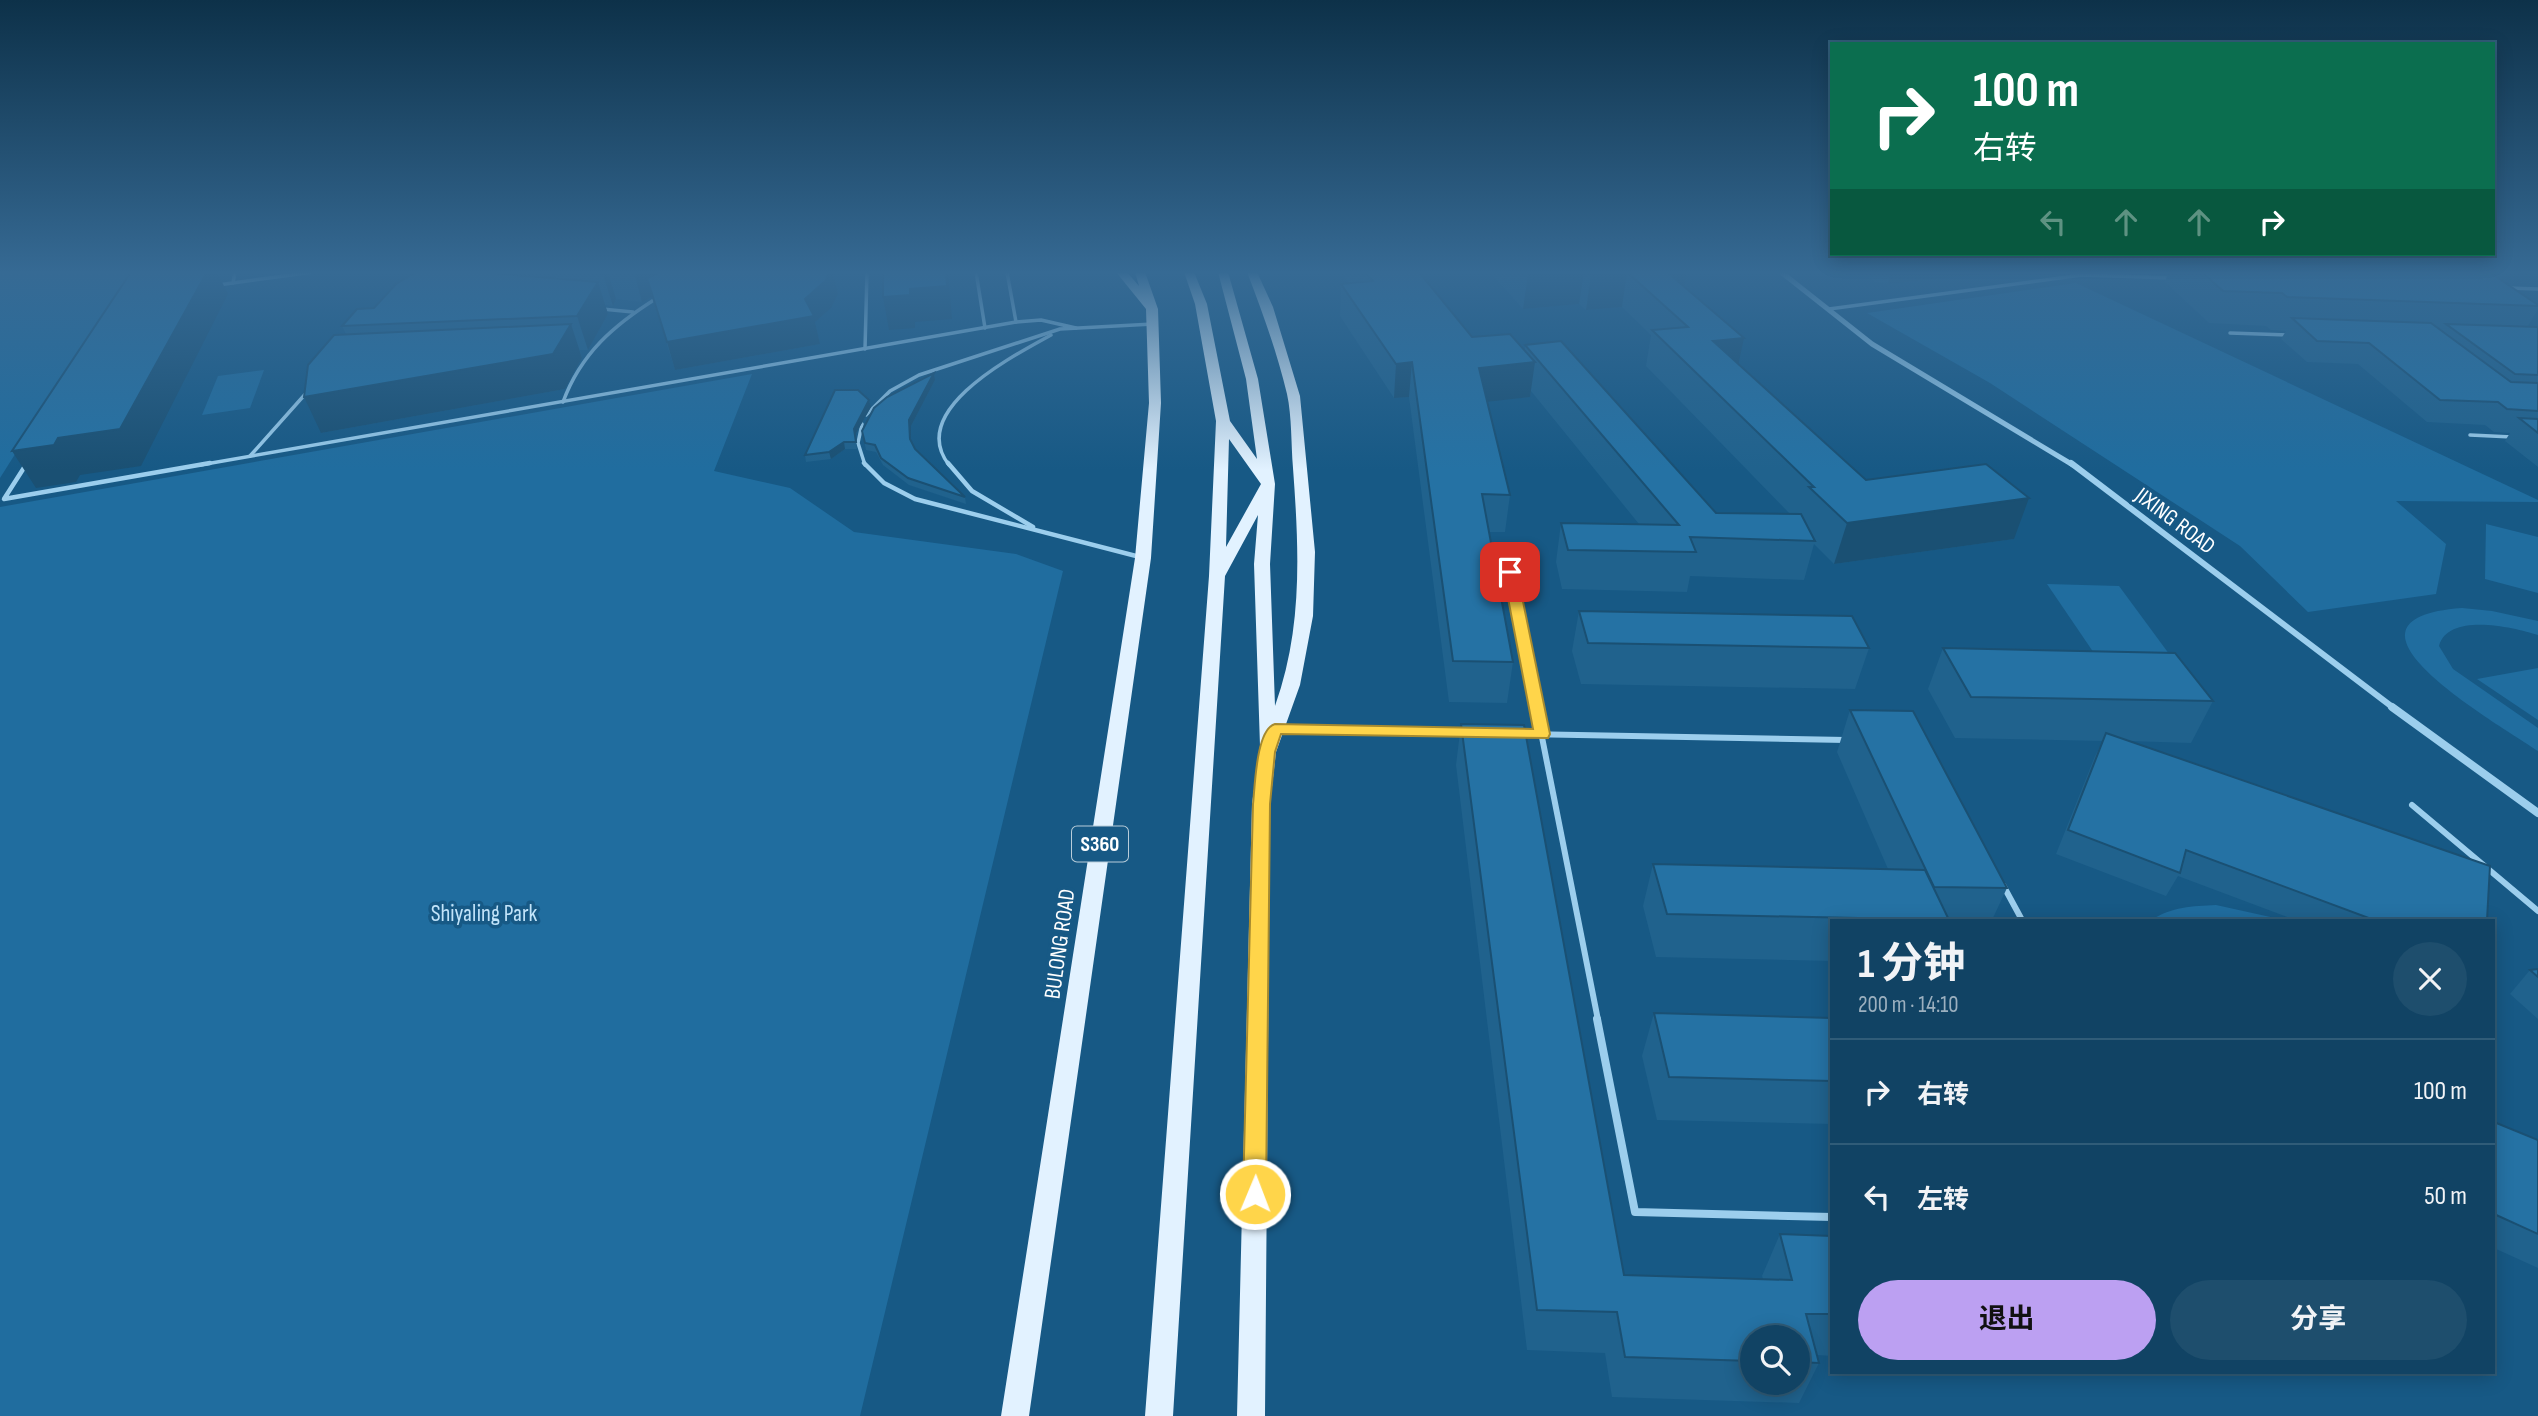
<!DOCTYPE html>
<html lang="zh">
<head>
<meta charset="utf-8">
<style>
	:root { --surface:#114364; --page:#1e4e6d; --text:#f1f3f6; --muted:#9cb0bf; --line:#305c78; --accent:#bca0f2 }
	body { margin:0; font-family:"Sofia Sans Condensed","Noto Sans SC",sans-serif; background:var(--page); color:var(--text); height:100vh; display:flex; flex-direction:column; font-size:26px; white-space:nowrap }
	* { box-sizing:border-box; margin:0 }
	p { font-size:23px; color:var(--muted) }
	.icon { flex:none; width:38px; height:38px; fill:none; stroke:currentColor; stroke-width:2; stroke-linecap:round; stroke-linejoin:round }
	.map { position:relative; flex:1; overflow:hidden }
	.drawer { position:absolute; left:1830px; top:919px; width:665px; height:455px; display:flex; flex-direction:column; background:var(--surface); border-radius:0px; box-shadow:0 4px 18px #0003,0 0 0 2px var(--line) }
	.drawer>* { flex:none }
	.top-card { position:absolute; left:1830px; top:42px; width:665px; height:214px; border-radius:0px; box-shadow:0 4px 18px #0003,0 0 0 2px var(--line); background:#0b6e4f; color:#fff; overflow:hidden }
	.controls { position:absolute; left:1740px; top:1325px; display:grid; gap:14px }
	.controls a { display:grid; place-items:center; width:70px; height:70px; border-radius:50%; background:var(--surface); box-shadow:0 4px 18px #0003,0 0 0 2px var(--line); font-size:35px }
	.pin { position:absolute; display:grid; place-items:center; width:60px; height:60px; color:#fff; margin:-30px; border-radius:14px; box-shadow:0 4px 10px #0006 }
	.me { position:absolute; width:77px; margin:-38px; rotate:1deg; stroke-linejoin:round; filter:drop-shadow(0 0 5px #0008) }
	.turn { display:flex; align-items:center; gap:24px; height:147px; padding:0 28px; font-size:32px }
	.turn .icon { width:91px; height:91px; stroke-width:2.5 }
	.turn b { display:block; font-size:49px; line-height:60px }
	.lanes { display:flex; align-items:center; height:66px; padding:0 28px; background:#0003; justify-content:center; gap:35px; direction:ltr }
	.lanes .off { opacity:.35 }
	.round { display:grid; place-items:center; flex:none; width:74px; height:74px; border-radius:37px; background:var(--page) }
	.summary { display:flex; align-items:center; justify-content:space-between; height:119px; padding:0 28px }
	h1 { font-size:42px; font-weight:700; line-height:52px }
	.cta { display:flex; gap:14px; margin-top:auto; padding:14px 28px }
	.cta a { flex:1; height:80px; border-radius:42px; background:var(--accent); color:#111; font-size:28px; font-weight:700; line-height:80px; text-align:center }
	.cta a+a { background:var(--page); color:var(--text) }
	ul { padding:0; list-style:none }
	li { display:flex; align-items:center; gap:21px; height:105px; padding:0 28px; border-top:2px solid var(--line) }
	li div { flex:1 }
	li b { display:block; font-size:26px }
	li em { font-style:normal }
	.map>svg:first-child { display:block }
	.green { fill:#206d9f }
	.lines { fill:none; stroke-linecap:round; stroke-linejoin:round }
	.lane-far3 { stroke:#9cceed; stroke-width:3.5 }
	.lane-far2 { stroke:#9cceed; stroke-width:4.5 }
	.lane-far1 { stroke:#9cceed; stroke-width:6 }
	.lane { stroke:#9cceed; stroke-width:8 }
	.street-far2 { stroke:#9cceed; stroke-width:5 }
	.street-far1 { stroke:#9cceed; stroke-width:6 }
	.street { stroke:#9cceed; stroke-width:8 }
	.primary { fill:#e2f2ff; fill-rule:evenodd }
	.wall { fill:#20628d; fill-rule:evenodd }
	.shaded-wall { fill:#1a5073 }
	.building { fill:#2572a4; stroke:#1a5073; stroke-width:2 }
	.route { fill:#ffd54a; stroke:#a68a30; stroke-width:2 }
	.labels { text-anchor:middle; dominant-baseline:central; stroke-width:7; stroke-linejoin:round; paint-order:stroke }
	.shield { fill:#175985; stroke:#b9cdda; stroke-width:2 }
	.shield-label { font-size:21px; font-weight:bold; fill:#fff }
	.street-label { font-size:23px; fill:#fff; stroke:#175985 }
	.park-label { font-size:23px; fill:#c2e4fa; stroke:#175985 }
</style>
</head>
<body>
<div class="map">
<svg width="2538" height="1416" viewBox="0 0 2538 1416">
	<rect width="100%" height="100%" fill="#175985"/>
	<g class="green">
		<path d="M 0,272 L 130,272 L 0,478 Z"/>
		<path d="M 2076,283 L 2538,500 L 2538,502 L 2396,501 L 2446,544 L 2436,594 L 2308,612 L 2240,546 L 1990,383 L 1867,313 Z"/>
		<path d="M 264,370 L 250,408 L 202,415 L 218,376 Z"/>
		<path d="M 752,374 L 714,471 L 790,488 L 854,532 L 1016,554 L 1063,571 L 860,1416 L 0,1416 L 0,507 Z"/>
		<path d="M 2486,524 L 2538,537 L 2538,593 L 2485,579 Z"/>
		<path d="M 2047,584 L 2119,586 L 2175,662 L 2098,659 Z"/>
		<path d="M 2462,608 L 2492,611 L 2538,621 L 2538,635 C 2513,627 2448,612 2439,646 L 2453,669 L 2538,728 L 2538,751 C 2499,724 2313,619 2462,608 Z"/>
		<path d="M 2538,668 L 2538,720 L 2477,679 Z"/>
		<path d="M 2216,905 L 2284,920 L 2151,920 C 2172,907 2192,906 2216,905 Z"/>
	</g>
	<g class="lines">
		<g class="lane-far3">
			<path d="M 976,272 L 985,328"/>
			<path d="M 1007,272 L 1016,322"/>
			<path d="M 233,283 L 235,272"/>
			<path d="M 218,285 L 313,272"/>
			<path d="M 2508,288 L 2538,289"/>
			<path d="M 602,309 L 633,312"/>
			<path d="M 1829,309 L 2082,275 L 2173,278"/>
			<path d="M 2230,333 L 2290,335"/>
			<path d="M 865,349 L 867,272"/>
			<path d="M 563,402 C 581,353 614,325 657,298"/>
			<path d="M 866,415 L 890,391 L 919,375 L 1060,329 L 1153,324"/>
			<path d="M 862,424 L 858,443 L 865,465"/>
			<path d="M 2470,435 L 2512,437"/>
			<path d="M 250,456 L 308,391"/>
			<path d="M 200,465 L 1016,322 L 1041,320 L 1076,328"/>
			<path d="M 949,465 C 906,410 1015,355 1051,335"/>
		</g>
		<g class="lane-far2">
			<path d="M 27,463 L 4,499 L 210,463"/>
			<path d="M 864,463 L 884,483 L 915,499 L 1140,557"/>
			<path d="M 948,463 L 972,491 L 1033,527"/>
			<path d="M 1510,572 L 1537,709"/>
		</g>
		<g class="lane-far1">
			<path d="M 1536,707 L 1598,1020"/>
			<path d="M 1278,729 L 1464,733"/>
			<path d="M 1520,734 L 1846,740"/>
			<path d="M 2412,805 L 2538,911"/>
			<path d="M 2003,885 L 2022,920"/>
		</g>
		<path class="lane" d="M 1597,1019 L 1635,1212 L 1832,1217"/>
		<path class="street-far2" d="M 1781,272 L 1872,344 L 2073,465"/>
		<path class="street-far1" d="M 2071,463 L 2395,709"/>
		<path class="street" d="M 2392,707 L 2538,813"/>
		<g class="primary">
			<path d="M 1116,272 L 1127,272 L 1139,286 L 1135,272 L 1145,272 L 1158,309 L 1161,403 L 1151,558 L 1029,1416 L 1001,1416 L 1135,558 L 1149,403 L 1146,309 Z"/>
			<path d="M 1184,272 L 1194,272 L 1207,304 L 1230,421 L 1257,459 L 1246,379 L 1218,272 L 1228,272 L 1258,379 L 1275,484 L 1270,564 L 1275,706 C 1303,628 1299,550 1293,468 C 1291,444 1292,417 1287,394 C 1277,352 1262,311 1247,272 L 1257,272 L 1273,307 L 1300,396 L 1315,552 L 1313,616 L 1300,685 L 1276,752 L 1270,804 L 1265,1416 L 1237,1416 L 1252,804 L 1260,746 L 1254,564 L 1258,515 L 1225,576 L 1173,1416 L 1145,1416 L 1209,576 L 1216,421 L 1195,304 ZM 1229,439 L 1261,484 L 1226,547 Z"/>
		</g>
	</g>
	<g class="wall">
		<path d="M 416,272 L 833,272 L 838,294 L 831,308 L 815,322 L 820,344 L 675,370 L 652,297 L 642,302 L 616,299 L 613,306 L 605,305 L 608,314 L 588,350 L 580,350 L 582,358 L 565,389 L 321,433 L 346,334 L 342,326 L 374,308 Z"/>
		<path d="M 1341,272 L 1419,272 L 1472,337 L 1525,351 L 1525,345 L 1716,513 L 1790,514 L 1646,366 L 1651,335 L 1622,307 L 1586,310 L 1579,304 L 1523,309 L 1490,272 L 1687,272 L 1684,286 L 1738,365 L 1866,480 L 2014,539 L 1834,564 L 1814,544 L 1804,580 L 1690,576 L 1687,592 L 1562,589 L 1556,562 L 1561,523 L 1639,524 L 1531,391 L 1530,397 L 1487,401 L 1510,495 L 1505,532 L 1489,532 L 1513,662 L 1507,703 L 1449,702 L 1409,397 L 1394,398 L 1340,316 L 1341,284 L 1349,283 Z"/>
		<path d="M 1861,272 L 2003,272 L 1888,284 L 1875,282 Z"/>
		<path d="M 2154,272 L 2489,272 L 2538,305 L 2538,309 L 2528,326 L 2538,327 L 2538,467 L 2505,441 L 2510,433 L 2494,432 L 2485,425 L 2427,422 L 2358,364 L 2307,362 L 2281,339 L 2286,331 L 2271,330 L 2266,326 L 2209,323 L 2165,282 L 2168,273 L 2155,273 Z"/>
		<path d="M 934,373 L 935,380 L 911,426 L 911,441 L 915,449 L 965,497 L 966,504 L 909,485 L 883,465 L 876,452 L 866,450 L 862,431 Z"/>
		<path d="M 869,400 L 871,407 L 855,435 L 857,449 L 845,449 L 831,459 L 806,462 L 805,455 Z"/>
		<path d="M 1579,611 L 1869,648 L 1855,689 L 1581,684 L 1572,651 Z"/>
		<path d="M 1943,648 L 2213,701 L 2191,743 L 2129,741 L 2487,920 L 2295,920 L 2178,876 L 2166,896 L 2056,854 L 2095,756 L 2103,741 L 1955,738 L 1928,689 Z"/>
		<path d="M 1850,710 L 2007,888 L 1992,920 L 1832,920 L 1832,961 L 1656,957 L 1643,906 L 1653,864 L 1888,869 L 1837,752 Z"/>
		<path d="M 1461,724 L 1624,1275 L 1763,1279 L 1762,1276 L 1780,1234 L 1832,1236 L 1832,1356 L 1817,1355 L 1819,1363 L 1799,1403 L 1612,1397 L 1605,1353 L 1527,1350 L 1456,765 ZM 1752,1337 L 1797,1337 L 1797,1382 L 1752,1382 Z"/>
		<path d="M 2538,969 L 2538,1019 L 2510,994 L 2530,970 Z"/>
		<path d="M 1654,1013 L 1832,1018 L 1832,1124 L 1657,1120 L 1642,1056 Z"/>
		<path d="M 2494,1122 L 2538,1140 L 2538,1268 L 2494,1248 Z"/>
	</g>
	<g class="shaded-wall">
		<path d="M 207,272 L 217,272 L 228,294 L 141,466 L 80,475 L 76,482 L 36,488 L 12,451 Z"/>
		<path d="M 604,272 L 608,272 L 616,299 L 613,306 L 603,274 Z"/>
		<path d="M 634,272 L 684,272 L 647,278 L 652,297 L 642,302 Z"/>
		<path d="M 830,272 L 833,272 L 838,294 L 831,308 L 815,322 L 820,344 L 675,370 L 667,342 Z"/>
		<path d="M 946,272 L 948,272 L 952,319 L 915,322 L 915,328 L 889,330 L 883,297 Z"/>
		<path d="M 1554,272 L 1584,272 L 1579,304 L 1523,309 L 1528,274 Z"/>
		<path d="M 1627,272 L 1622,307 L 1586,310 L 1591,275 Z"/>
		<path d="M 1663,272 L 1687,272 L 1681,301 Z"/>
		<path d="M 1891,272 L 2003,272 L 1888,284 Z"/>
		<path d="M 598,282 L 608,314 L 588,350 L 577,316 Z"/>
		<path d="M 571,324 L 582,358 L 565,389 L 321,433 L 304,397 Z"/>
		<path d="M 1744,338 L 1736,375 L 1713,341 Z"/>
		<path d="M 1412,362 L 1409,397 L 1394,398 L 1396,364 Z"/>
		<path d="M 1535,362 L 1530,397 L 1476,403 L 1479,368 Z"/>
		<path d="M 934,373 L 935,380 L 911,426 L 911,446 L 909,420 Z"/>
		<path d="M 869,400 L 871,407 L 855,435 L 857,449 L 854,429 Z"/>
		<path d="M 844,442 L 845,449 L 831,459 L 829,452 Z"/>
		<path d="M 2029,498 L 2014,539 L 1834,564 L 1847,523 Z"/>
	</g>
	<g class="building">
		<path d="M 131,272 L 207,272 L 120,429 L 58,438 L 54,445 L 12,451 Z"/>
		<path d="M 416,272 L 479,272 L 598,282 L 577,316 L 342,326 L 357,309 L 374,308 L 396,284 Z"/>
		<path d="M 582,272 L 604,272 L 603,274 Z"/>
		<path d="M 660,272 L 830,272 L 825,281 L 805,299 L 814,316 L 667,342 L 647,278 Z"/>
		<path d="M 883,272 L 946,272 L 947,286 L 910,289 L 910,295 L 883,297 Z"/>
		<path d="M 1365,272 L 1419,272 L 1472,337 L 1510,334 L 1535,362 L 1479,368 L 1510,495 L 1482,494 L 1513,662 L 1453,661 L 1412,362 L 1396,364 L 1341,284 L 1373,281 Z"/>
		<path d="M 1525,272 L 1554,272 L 1528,274 Z"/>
		<path d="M 1587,272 L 1667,272 L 1744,338 L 1713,341 L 1866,480 L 1986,464 L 2029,498 L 1847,523 L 1809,487 L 1814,487 L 1652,330 L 1688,327 L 1627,272 L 1591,275 Z"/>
		<path d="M 2202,272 L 2489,272 L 2538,305 L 2538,306 L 2287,297 L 2282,293 L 2223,291 Z"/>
		<path d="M 2292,318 L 2431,323 L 2511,382 L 2538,383 L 2538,411 L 2507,409 L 2498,402 L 2440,400 L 2369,343 L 2317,341 Z"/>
		<path d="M 571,324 L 553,354 L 304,397 L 308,365 L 334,335 Z"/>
		<path d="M 2446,324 L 2538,327 L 2538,375 L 2515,374 Z"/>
		<path d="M 1561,341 L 1716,513 L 1801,514 L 1815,541 L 1690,537 L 1696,552 L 1568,550 L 1561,523 L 1679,525 L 1525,345 Z"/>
		<path d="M 934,373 L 909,420 L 910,439 L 915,449 L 965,497 L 908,478 L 881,458 L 875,445 L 865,443 L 862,431 L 874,408 L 887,397 Z"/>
		<path d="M 835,390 L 858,390 L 869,400 L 854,429 L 856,442 L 844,442 L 829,452 L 805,455 Z"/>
		<path d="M 2519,418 L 2538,419 L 2538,433 Z"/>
		<path d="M 1579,611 L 1852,616 L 1869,648 L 1588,643 Z"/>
		<path d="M 1943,648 L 2175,653 L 2213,701 L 1971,697 Z"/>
		<path d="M 1850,710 L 1913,711 L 2007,888 L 1934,887 Z"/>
		<path d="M 1461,724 L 1524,725 L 1624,1275 L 1792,1280 L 1780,1234 L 1832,1236 L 1832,1314 L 1806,1314 L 1819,1363 L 1797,1362 L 1797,1337 L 1752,1337 L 1752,1361 L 1625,1357 L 1617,1312 L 1537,1310 Z"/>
		<path d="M 2106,733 L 2490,866 L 2487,920 L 2374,920 L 2186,850 L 2180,873 L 2068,830 Z"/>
		<path d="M 1653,864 L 1925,870 L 1949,920 L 1667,914 Z"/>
		<path d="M 2538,969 L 2538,977 L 2530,970 Z"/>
		<path d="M 1654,1013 L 1832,1018 L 1832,1081 L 1669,1077 Z"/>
		<path d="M 2494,1122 L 2538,1140 L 2538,1234 L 2494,1214 Z"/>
	</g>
	<linearGradient id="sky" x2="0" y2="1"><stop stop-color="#0d3149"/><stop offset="0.58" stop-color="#366a94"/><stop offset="1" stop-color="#366a94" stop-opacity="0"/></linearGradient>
	<rect width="2538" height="470" fill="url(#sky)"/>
	<path class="route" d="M 1510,568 L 1517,572 L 1550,734 L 1548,738 L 1281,734 L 1275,752 L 1270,804 L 1266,1194 L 1263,1201 L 1255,1204 L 1247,1201 L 1243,1194 L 1253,804 C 1255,787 1256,729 1275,724 L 1533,729 L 1503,572 Z"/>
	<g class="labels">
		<rect class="shield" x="1072" y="826.5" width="56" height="35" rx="5"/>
		<g class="shield-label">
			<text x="1100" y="844">S360</text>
		</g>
		<g class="street-label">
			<text transform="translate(2175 521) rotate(37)">JIXING ROAD</text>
			<text transform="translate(1060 944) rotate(-82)">BULONG ROAD</text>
		</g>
		<g class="park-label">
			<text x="484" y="914">Shiyaling Park</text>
		</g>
	</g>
</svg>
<div class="controls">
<a><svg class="icon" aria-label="search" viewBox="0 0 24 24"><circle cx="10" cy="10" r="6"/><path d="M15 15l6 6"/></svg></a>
</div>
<div class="pin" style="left:1510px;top:572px;background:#d93025"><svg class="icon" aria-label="arrive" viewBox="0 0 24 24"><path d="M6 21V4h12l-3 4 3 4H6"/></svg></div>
<svg class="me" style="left:1255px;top:1194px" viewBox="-20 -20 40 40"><circle r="17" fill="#ffd54a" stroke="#fff" stroke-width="3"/><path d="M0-11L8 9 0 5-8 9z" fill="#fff"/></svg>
<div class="top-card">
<div class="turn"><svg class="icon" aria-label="right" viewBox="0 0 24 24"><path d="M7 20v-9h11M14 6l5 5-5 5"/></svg><div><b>100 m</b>右转</div></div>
<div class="lanes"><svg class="icon off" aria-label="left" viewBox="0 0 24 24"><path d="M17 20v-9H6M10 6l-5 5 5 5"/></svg><svg class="icon off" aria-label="ahead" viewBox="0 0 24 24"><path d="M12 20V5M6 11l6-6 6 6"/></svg><svg class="icon off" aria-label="ahead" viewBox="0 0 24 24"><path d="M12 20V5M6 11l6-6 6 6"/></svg><svg class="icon" aria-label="right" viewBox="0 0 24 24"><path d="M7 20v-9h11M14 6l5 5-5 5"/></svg></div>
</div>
<section class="drawer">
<div class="summary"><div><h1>1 分钟</h1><p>200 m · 14:10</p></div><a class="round"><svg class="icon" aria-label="close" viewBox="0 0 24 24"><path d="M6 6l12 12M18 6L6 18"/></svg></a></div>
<ul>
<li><svg class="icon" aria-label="right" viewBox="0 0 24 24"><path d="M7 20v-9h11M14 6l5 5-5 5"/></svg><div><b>右转</b></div><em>100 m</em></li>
<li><svg class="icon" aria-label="left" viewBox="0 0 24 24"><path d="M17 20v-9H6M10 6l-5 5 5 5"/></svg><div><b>左转</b></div><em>50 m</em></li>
</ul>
<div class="cta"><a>退出</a><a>分享</a></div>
</section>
</div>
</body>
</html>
